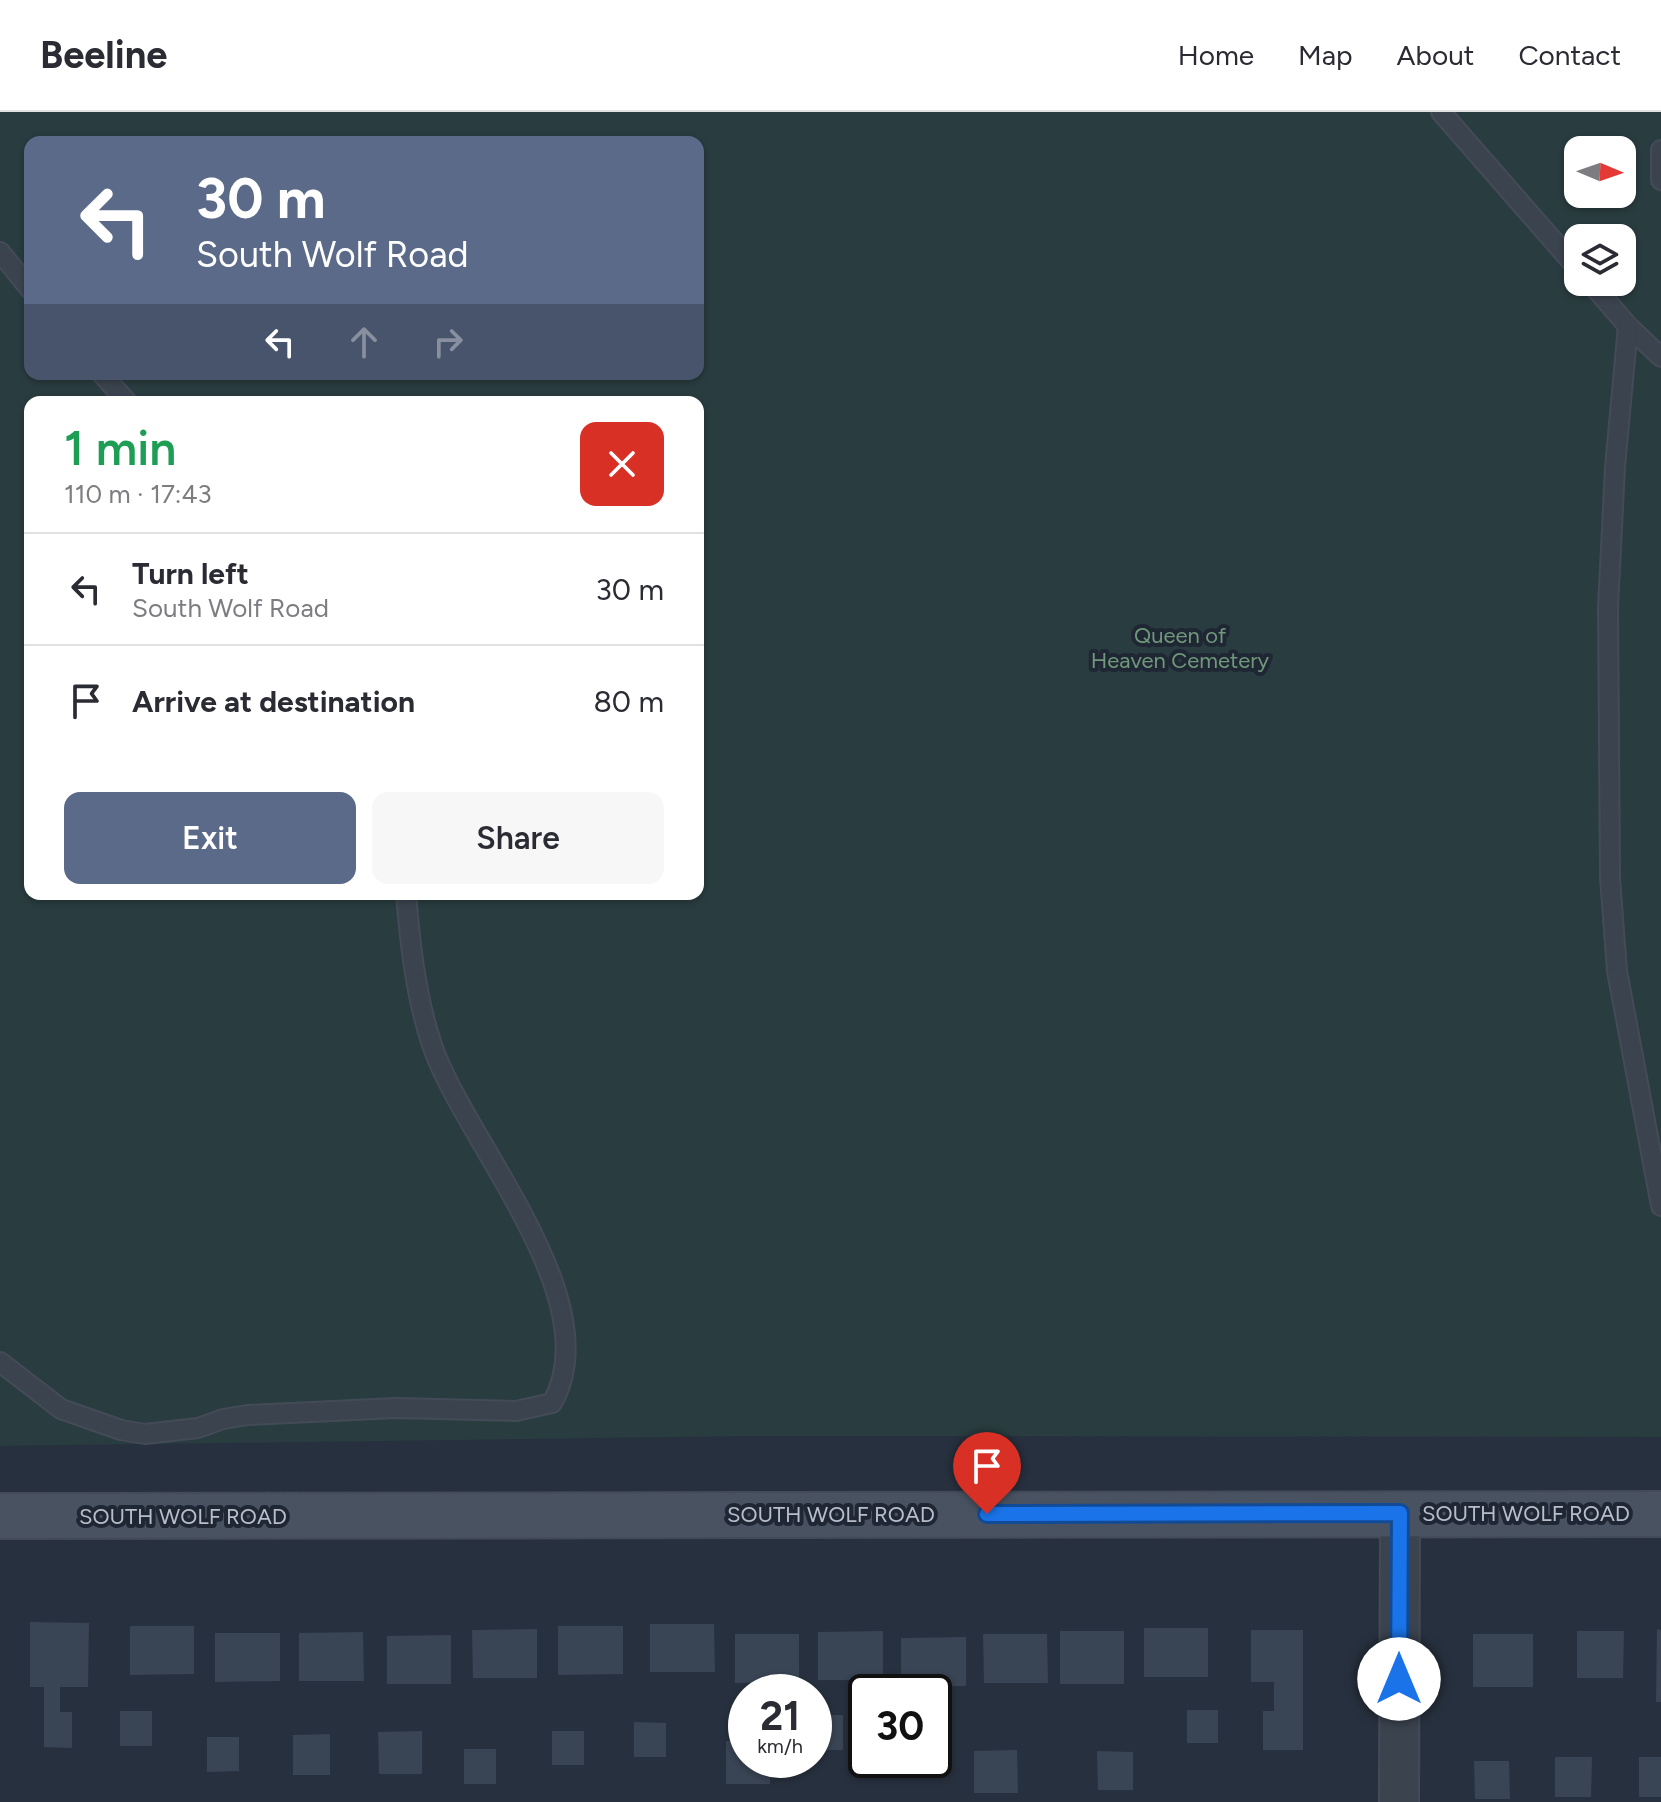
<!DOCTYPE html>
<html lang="en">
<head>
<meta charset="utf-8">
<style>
	:root { --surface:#fff; --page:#f7f7f7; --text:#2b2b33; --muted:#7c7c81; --line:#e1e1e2; --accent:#5a6a88 }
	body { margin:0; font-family:Figtree,sans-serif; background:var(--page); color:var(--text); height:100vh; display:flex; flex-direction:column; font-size:30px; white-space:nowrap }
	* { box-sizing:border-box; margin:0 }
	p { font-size:26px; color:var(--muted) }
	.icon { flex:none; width:44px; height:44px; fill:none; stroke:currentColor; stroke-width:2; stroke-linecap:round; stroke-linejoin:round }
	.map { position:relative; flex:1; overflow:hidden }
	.drawer { position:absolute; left:24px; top:284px; width:680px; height:504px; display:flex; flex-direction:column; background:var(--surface); border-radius:16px; box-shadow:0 2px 6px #0004 }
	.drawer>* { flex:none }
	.hud { position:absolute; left:24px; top:24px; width:680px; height:244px; border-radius:16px; box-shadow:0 2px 6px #0004; background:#5a6a88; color:#fff; overflow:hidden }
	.needle { width:52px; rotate:92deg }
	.fabs { position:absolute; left:1564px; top:24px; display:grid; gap:16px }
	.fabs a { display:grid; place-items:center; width:72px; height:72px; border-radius:16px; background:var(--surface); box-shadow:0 2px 6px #0004; font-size:40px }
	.speed { position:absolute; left:728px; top:1562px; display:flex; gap:16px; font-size:40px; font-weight:700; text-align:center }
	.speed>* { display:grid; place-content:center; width:104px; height:104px; border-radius:50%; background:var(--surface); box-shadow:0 2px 6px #0004; line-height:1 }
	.speed small { font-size:20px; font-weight:400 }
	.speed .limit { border:4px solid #111; border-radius:12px; background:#fff; color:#111 }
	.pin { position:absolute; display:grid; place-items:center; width:68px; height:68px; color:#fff; margin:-82px -34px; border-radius:50% 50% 50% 0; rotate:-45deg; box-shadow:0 0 8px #0007 }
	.pin .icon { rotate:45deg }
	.me { position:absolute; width:88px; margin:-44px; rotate:0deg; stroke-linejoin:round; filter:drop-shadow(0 0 6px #0008) }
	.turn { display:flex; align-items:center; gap:28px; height:168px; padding:0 40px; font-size:36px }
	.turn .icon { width:104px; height:104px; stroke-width:2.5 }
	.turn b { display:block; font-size:56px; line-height:68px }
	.lanes { display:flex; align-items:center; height:76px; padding:0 40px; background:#0003; justify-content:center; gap:40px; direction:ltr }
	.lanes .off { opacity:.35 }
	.round { display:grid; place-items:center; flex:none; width:84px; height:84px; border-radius:16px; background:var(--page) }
	.summary { display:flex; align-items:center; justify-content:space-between; height:136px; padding:0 40px }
	h1 { font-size:48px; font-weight:600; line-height:60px; color:#1e9e55 }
	.cta { display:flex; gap:16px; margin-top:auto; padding:16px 40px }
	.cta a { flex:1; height:92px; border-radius:16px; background:var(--accent); color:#fff; font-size:32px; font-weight:600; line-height:92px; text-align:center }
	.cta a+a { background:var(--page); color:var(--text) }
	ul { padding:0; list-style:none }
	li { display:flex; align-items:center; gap:24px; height:112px; padding:0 40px; border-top:2px solid var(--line) }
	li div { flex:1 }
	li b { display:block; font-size:30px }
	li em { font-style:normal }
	header { display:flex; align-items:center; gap:48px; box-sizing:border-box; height:112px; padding:0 40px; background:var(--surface); border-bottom:2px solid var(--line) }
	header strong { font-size:38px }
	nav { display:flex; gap:44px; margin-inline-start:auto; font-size:28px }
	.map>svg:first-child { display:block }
	.green { fill:#293c3f; fill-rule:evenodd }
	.building { fill:#394454 }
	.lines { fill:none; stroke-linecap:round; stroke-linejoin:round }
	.lane-casing { stroke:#444b58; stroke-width:22 }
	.street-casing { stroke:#444b58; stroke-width:42 }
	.secondary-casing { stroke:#444b58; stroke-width:48 }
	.lane { stroke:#3b434e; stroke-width:18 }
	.street { stroke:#3b434e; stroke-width:38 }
	.secondary { stroke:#495261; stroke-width:44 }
	.route-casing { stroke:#114b97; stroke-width:20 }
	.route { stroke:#1a73e8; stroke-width:14 }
	.labels { text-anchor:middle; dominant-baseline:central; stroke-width:8; stroke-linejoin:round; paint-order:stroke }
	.park-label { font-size:22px; fill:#70987a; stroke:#202734 }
	.street-label { font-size:22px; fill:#b7bec9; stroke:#202734 }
</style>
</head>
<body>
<header>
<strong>Beeline</strong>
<nav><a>Home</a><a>Map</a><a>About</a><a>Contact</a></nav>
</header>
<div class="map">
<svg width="1661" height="1690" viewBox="0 0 1661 1690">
	<rect width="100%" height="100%" fill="#27303e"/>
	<path class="green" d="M 0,0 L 1661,0 L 1661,1325 L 755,1324 L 0,1334 ZM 30,30 L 698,30 L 698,262 L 30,262 ZM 1578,38 L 1622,38 L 1622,82 L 1578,82 ZM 1578,126 L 1622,126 L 1622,170 L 1578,170 ZM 30,290 L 698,290 L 698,782 L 30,782 Z"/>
	<g class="building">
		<path d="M 30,1510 L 89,1511 L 88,1575 L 60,1575 L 60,1600 L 72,1600 L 72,1636 L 44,1635 L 44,1575 L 30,1575 Z"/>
		<path d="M 650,1512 L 714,1512 L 715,1560 L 650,1560 Z"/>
		<path d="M 130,1514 L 194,1514 L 194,1562 L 130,1563 Z"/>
		<path d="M 558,1514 L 623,1514 L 623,1562 L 558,1563 Z"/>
		<rect x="1144" y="1516" width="64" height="49"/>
		<path d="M 537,1517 L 537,1566 L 473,1566 L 472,1518 Z"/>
		<path d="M 1657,1517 L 1661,1518 L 1661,1590 L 1656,1590 Z"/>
		<path d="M 1251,1518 L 1303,1518 L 1303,1638 L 1263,1638 L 1263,1599 L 1274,1599 L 1274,1570 L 1251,1570 Z"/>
		<path d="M 883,1519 L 883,1568 L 818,1568 L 818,1520 Z"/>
		<rect x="1060" y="1519" width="64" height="53"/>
		<path d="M 1577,1519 L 1624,1519 L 1623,1566 L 1577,1566 Z"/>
		<path d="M 363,1520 L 364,1569 L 299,1569 L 299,1521 Z"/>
		<path d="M 215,1521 L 280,1521 L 280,1569 L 215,1570 Z"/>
		<path d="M 735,1522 L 799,1522 L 799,1570 L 735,1571 Z"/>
		<path d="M 983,1522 L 1047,1522 L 1048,1571 L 984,1571 Z"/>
		<rect x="1473" y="1522" width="60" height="53"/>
		<path d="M 451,1523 L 451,1572 L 387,1572 L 387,1524 Z"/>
		<path d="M 966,1525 L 966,1574 L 901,1575 L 901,1526 Z"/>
		<rect x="1187" y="1598" width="31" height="33"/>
		<rect x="120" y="1599" width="32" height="35"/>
		<rect x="814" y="1603" width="29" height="35"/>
		<path d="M 634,1610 L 666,1611 L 666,1645 L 634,1645 Z"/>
		<path d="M 422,1619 L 422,1662 L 379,1662 L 378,1620 Z"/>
		<rect x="552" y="1619" width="32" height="34"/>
		<path d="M 330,1622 L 330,1663 L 293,1663 L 293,1623 Z"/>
		<path d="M 207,1625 L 239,1625 L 239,1659 L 207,1660 Z"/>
		<path d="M 726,1629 L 746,1629 L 746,1648 L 770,1648 L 770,1672 L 726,1672 Z"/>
		<rect x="464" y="1637" width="32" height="35"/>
		<path d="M 1017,1638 L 1018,1681 L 974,1681 L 974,1639 Z"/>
		<path d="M 1097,1639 L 1133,1640 L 1133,1678 L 1098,1678 Z"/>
		<path d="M 1555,1645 L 1592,1645 L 1591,1685 L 1555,1685 Z"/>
		<rect x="1639" y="1645" width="22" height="40"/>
		<path d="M 890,1648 L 934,1648 L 934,1659 L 890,1660 Z"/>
		<path d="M 1474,1649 L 1509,1649 L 1510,1687 L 1475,1687 Z"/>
	</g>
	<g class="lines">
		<defs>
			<g id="lane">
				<path d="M 1441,0 L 1578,157"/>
				<path d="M 1661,38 L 1661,68"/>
				<path d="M 0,140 L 30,177"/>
				<path d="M 1590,170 L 1628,214 L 1661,245"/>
				<path d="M 1628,214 L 1615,355 L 1608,495 L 1610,766 L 1617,859 L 1661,1094"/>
				<path d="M 102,262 L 127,290"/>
				<path d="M 0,1250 L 61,1297 L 121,1318 L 145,1322 L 198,1316 L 223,1307 L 248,1303 L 396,1296 L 516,1299 L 552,1291 C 611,1189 464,1028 432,933 C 416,885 410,832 406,782"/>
			</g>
			<path id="street" d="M 1399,1690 L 1400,1401"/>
			<path id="secondary" d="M 0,1404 L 1661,1402"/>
		</defs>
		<use href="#lane" class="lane-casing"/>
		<use href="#street" class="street-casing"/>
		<use href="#secondary" class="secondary-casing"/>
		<use href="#lane" class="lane"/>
		<use href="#street" class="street"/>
		<use href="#secondary" class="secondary"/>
	</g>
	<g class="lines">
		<defs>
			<path id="route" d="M 987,1402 L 1400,1401 L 1399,1567"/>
		</defs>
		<use href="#route" class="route-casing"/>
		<use href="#route" class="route"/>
	</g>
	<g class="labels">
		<g class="park-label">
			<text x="1180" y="523">Queen of<tspan x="1180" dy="25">Heaven Cemetery</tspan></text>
		</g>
		<g class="street-label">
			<text x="1526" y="1401">SOUTH WOLF ROAD</text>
			<text x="831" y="1402">SOUTH WOLF ROAD</text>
			<text x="183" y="1404">SOUTH WOLF ROAD</text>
		</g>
	</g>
</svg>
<div class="fabs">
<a><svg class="needle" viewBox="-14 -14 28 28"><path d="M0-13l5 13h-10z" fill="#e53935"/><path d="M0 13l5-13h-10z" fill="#7c7c81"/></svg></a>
<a><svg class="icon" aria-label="layers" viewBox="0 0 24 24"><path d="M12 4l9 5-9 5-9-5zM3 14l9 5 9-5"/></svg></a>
</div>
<div class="speed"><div>21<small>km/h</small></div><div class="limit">30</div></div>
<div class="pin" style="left:987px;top:1402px;background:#d93025"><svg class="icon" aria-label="arrive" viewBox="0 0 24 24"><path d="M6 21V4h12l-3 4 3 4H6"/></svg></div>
<svg class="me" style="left:1399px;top:1567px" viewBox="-20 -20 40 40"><circle r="19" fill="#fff"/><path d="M0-13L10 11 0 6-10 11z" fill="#1a73e8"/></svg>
<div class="hud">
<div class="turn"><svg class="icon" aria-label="left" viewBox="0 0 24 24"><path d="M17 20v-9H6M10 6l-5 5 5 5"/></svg><div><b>30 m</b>South Wolf Road</div></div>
<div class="lanes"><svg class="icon" aria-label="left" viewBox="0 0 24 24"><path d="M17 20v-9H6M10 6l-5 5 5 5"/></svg><svg class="icon off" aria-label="ahead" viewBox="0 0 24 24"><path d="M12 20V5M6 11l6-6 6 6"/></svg><svg class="icon off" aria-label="right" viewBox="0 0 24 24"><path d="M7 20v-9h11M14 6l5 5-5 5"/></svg></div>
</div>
<section class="drawer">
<div class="summary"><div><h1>1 min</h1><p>110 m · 17:43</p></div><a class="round" style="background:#d93025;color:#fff"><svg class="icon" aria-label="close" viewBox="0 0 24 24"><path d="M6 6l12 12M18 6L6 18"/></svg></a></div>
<ul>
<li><svg class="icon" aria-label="left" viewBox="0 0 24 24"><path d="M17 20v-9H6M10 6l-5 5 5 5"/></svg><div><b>Turn left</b><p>South Wolf Road</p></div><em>30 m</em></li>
<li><svg class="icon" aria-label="arrive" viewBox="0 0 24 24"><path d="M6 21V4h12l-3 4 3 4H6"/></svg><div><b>Arrive at destination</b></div><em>80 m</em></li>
</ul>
<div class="cta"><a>Exit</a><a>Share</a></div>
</section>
</div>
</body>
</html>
